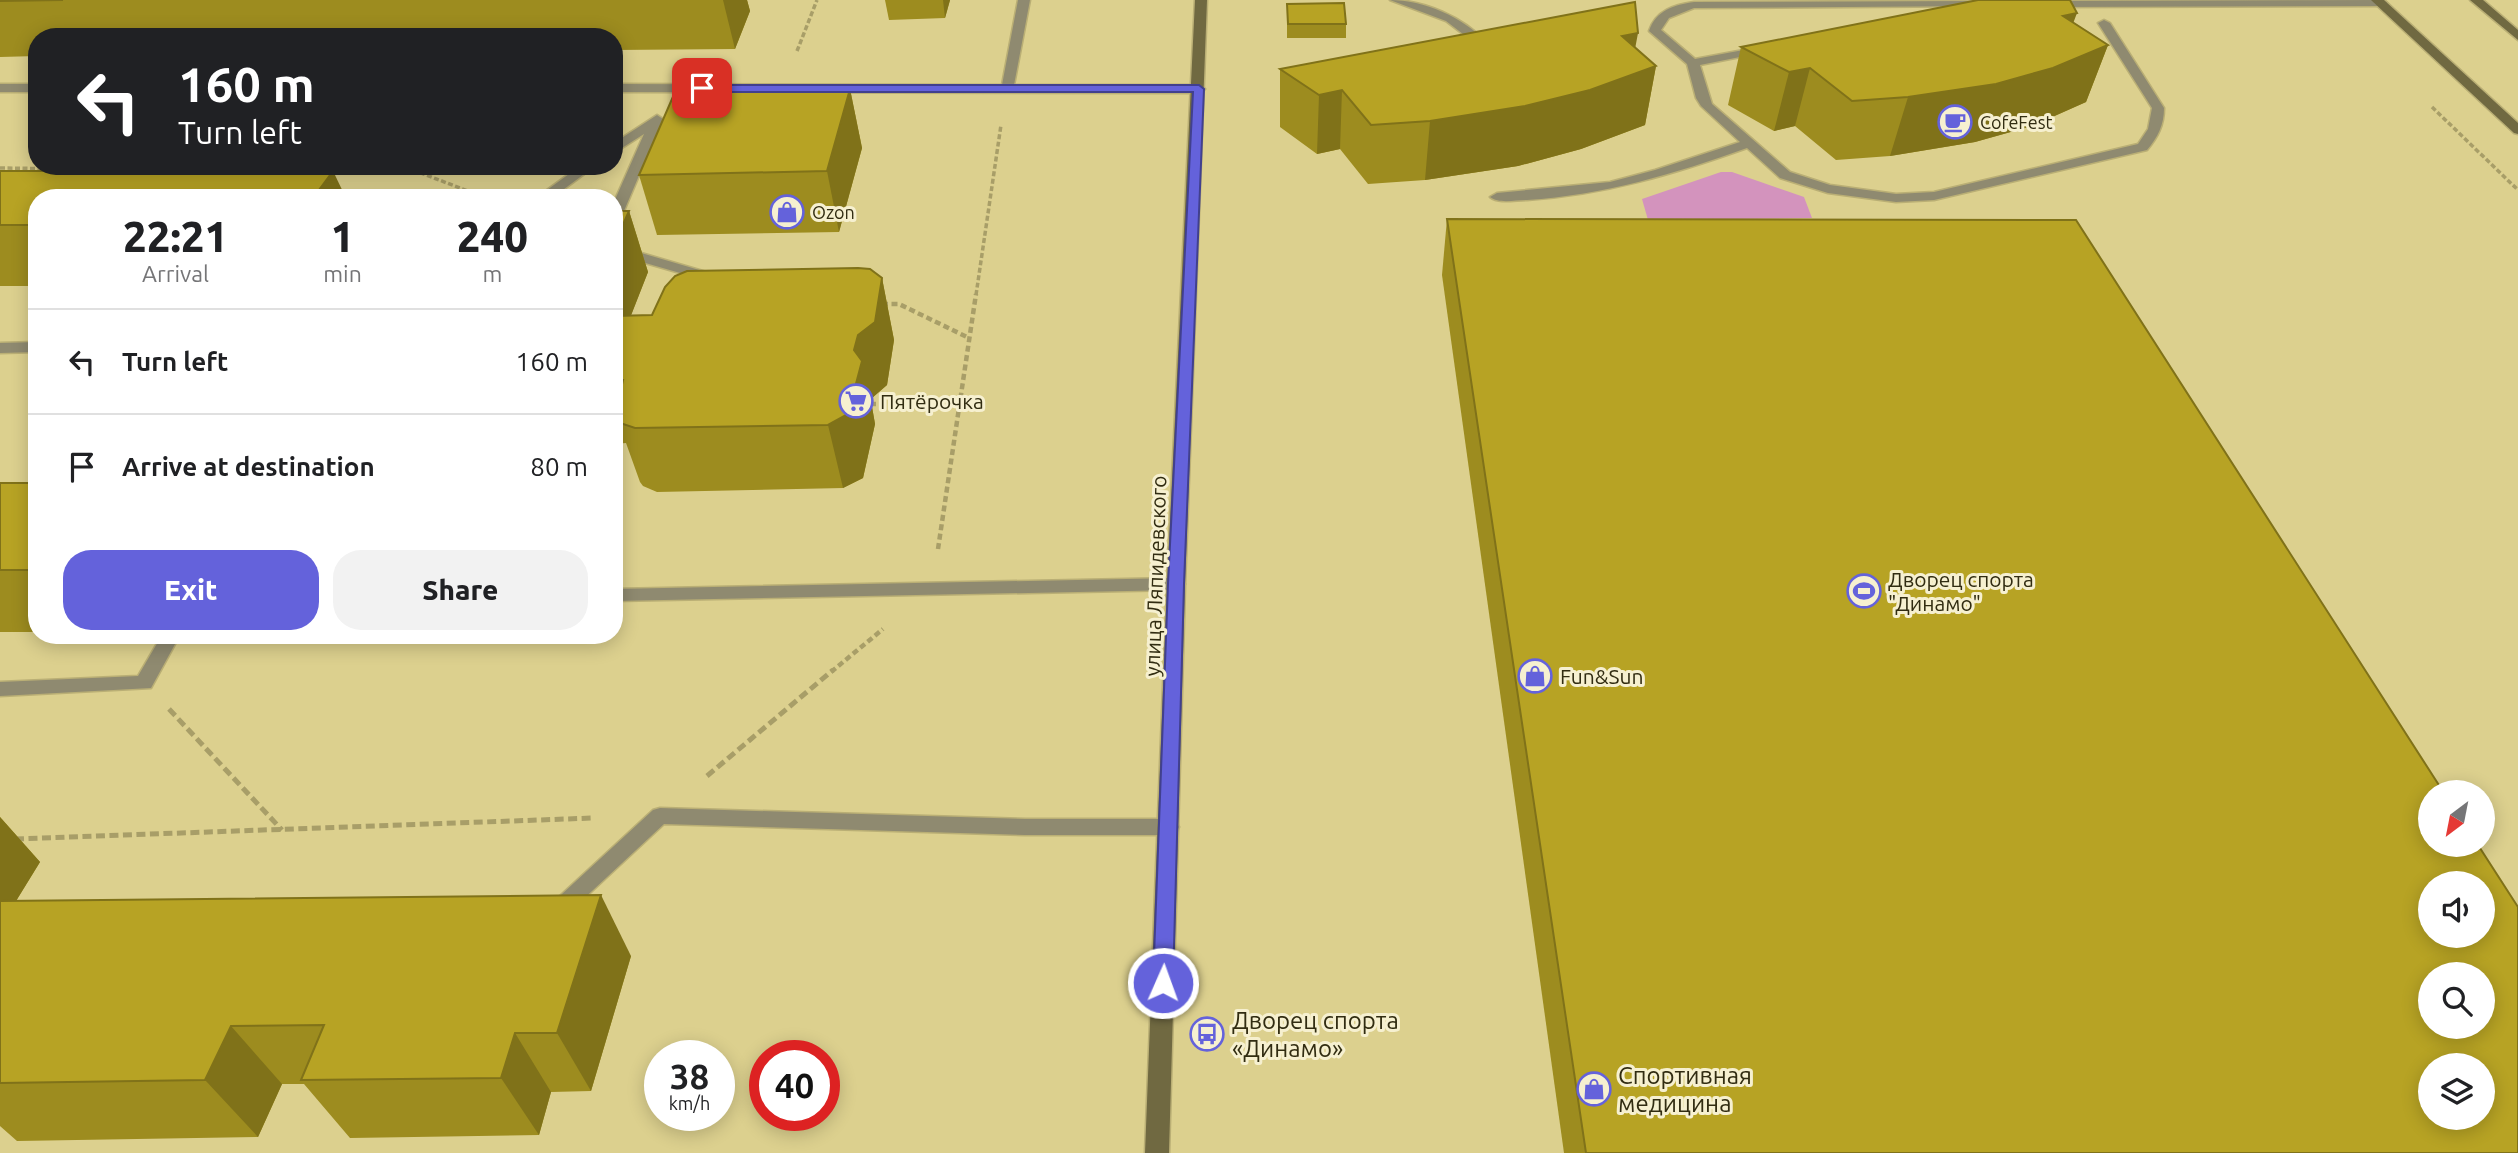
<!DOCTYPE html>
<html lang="en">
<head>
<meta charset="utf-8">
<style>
	:root { --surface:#fff; --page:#f2f2f2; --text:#202124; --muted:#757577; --line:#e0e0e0; --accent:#6462db }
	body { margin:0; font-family:Ubuntu,sans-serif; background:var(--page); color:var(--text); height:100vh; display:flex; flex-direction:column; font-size:26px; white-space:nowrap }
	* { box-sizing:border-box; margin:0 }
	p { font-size:23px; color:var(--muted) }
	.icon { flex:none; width:38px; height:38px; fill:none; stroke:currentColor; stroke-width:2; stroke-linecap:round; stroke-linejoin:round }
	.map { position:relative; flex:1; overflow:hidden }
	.panel { position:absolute; left:28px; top:189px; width:595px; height:455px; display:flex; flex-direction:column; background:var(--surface); border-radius:28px; box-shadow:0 4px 18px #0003 }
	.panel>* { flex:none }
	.hud { position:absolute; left:28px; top:28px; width:595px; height:147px; border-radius:28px; box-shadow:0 4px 18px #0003; background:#202124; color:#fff; overflow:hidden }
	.needle { width:46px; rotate:212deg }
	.tools { position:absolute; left:2418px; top:780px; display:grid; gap:14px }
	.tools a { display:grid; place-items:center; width:77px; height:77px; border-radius:50%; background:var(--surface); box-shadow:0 4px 18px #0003; font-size:35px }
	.speed { position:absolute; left:644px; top:1040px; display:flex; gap:14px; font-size:35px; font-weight:700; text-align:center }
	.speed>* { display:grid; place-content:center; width:91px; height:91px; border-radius:50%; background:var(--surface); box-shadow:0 4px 18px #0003; line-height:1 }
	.speed small { font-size:18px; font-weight:400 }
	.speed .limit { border:10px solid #d22; background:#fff; color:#111 }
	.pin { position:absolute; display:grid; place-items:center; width:60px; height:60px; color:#fff; margin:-30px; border-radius:14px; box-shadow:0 4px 10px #0006 }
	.me { position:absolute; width:77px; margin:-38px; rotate:2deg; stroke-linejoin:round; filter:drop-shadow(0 0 5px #0008) }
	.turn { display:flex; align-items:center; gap:24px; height:147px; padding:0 35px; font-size:32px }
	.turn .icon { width:91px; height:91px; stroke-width:2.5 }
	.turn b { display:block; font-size:49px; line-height:60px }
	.eta { display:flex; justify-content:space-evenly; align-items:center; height:119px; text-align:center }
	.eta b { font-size:42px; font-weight:800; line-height:49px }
	.action { display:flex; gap:14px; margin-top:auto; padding:14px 35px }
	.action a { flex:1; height:80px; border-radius:28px; background:var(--accent); color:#fff; font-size:28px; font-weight:800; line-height:80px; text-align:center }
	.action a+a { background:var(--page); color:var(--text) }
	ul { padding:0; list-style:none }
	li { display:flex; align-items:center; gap:21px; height:105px; padding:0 35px; border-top:2px solid var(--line) }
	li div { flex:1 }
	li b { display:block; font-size:26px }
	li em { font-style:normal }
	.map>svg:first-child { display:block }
	.green { fill:#d393bd }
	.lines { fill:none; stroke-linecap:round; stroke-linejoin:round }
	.lane-casing { stroke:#baaf75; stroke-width:3 }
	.secondary-casing { stroke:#baaf75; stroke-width:3 }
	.path-far2 { stroke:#a89e68; stroke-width:3.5; stroke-dasharray:5 2.5; stroke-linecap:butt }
	.path-far1 { stroke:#a89e68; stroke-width:4.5; stroke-dasharray:6 3.5; stroke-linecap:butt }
	.path { stroke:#a89e68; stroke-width:5; stroke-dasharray:9 4.5; stroke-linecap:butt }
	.lane { fill:#8f8a70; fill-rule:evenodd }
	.secondary { fill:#706941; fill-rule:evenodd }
	.wall { fill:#9d8c1f }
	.shaded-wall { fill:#807219 }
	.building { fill:#b7a324; stroke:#807219; stroke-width:2; fill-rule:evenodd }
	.route { fill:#6462db; stroke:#41408e; stroke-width:2 }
	.labels { text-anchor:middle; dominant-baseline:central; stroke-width:6; stroke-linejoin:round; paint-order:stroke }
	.far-poi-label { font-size:18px; fill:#312c11; stroke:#f6f0d0; text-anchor:start }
	.poi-label { font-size:21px; fill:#312c11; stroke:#f6f0d0; text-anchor:start }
	.street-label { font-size:21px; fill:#312c11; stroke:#f6f0d0 }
	.near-poi-label { font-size:24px; fill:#312c11; stroke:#f6f0d0; text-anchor:start }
</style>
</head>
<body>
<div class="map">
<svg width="2518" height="1153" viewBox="0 0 2518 1153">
	<rect width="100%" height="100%" fill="#dcd08e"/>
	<path class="green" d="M 1721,172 L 1732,172 L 1804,197 L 1812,218 L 1648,220 L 1642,199 Z"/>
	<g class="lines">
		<defs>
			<g id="lane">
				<path d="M 1018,0 L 1030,0 L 1014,85 L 1199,85 L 1205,89 L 1199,93 L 614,92 L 614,84 L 1002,85 Z"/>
				<path d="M 1390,0 C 1424,0 1463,17 1486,42 L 1476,44 L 1446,21 Z"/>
				<path d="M 2383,0 L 2387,3 L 2381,6 L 2050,7 L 2044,4 L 2050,1 Z"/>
				<path d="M 1980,1 L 1986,4 L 1984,6 L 1694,8 L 1669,18 L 1661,30 L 1695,59 L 1765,46 L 1765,52 L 1700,65 L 1712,104 L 1790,172 L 1830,185 L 1896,194 L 1934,192 L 2138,144 L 2148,129 L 2152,108 L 2098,23 L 2104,20 L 2110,23 L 2164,108 C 2164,125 2158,137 2147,150 L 1934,200 L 1896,202 L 1828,193 L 1780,178 L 1747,148 C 1674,174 1604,195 1527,200 C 1515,200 1499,204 1490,197 L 1497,193 L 1610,182 L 1655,170 L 1740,142 L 1701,106 L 1696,98 L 1687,64 L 1649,31 C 1656,10 1674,5 1694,2 Z"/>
				<rect x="0" y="84" width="37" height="8"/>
				<path d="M 657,115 L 663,119 L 621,218 L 614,222 L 614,202 L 644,134 L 614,153 L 614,143 Z"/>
				<path d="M 580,166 L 595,166 L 552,198 L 536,198 Z"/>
				<path d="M 614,245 L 713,274 L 715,277 L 708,281 L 614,254 Z"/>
				<path d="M 37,342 L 37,352 L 0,353 L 0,343 Z"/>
				<path d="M 1176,578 L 1182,580 L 1185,584 L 1182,588 L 1176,590 L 614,601 L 614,589 Z"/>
				<path d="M 162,635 L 180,635 L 151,688 L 0,696 L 0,682 L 138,676 Z"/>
				<path d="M 660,808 L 1025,819 L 1169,819 L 1176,821 L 1179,827 L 1176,833 L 1169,835 L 1025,835 L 664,824 L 563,918 L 556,921 L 549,918 L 545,912 L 549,906 L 653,810 Z"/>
			</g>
			<g id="secondary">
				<path d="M 1195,0 L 1207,0 L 1185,584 L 1169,1153 L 1145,1153 L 1167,584 Z"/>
				<path d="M 2371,0 L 2384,0 L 2518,123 L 2518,134 L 2514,133 Z"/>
				<path d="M 2470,0 L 2483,0 L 2518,30 L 2518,40 Z"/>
			</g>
		</defs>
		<use href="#lane" class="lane-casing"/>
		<use href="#secondary" class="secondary-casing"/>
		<g class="path-far2">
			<path d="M 797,51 L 817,0"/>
			<path d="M 2432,107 L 2518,190"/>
			<path d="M 0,168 L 223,171"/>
			<path d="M 330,172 L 421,173 L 486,198"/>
			<path d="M 976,295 L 1001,125"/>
		</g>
		<g class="path-far1">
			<path d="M 882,304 L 899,304 L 969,338"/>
			<path d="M 870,404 L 960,403"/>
			<path d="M 938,549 L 976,294"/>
			<path d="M 831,672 L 883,629"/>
		</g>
		<g class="path">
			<path d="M 169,709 L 282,830"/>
			<path d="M 707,776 L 833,670"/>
			<path d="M 15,839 L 594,818"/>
		</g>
		<use href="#lane" class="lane"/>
		<use href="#secondary" class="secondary"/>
	</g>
	<g class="wall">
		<path d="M 0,0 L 747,0 L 750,11 L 735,49 L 614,50 L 614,37 L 37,37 L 37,56 L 0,57 Z"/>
		<path d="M 885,0 L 950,0 L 945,18 L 889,20 Z"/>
		<path d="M 1287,4 L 1346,24 L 1346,38 L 1287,38 Z"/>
		<path d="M 2073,22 L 2108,45 L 2086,102 L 2032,126 L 1975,142 L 1890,156 L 1836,160 L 1795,126 L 1774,131 L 1728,105 L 1741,47 Z"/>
		<path d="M 1635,48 L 1656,66 L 1645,125 L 1581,149 L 1518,166 L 1425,180 L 1368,184 L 1340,149 L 1317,154 L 1280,127 L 1280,69 Z"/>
		<path d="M 850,89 L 862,148 L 839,232 L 657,235 L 639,175 Z"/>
		<path d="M 0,171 L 37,198 L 37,286 L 0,286 Z"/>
		<path d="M 614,211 L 629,211 L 648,272 L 631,315 L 652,315 L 882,278 L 894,340 L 887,385 L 872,398 L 871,401 L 875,424 L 863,478 L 843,488 L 657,492 L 643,486 L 640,482 L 626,443 L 614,444 Z"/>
		<path d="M 1447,219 L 2518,1153 L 1564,1153 L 1442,275 Z"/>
		<rect x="0" y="483" width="37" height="149"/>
		<path d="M 0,817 L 40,862 L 16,901 L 631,956 L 591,1091 L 551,1092 L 539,1135 L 350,1138 L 304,1084 L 282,1084 L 258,1137 L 17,1141 L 0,1126 Z"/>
	</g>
	<g class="shaded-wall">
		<path d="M 723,0 L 747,0 L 750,11 L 735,49 Z"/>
		<path d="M 943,0 L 950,0 L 945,18 Z"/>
		<path d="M 2077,13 L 2057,66 L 2108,45 L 2086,102 L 2032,126 L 1975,142 L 1890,156 L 1908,97 L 2063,16 Z"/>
		<path d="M 1638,33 L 1630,76 L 1656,66 L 1645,125 L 1581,149 L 1518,166 L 1425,180 L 1430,121 L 1622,36 Z"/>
		<path d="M 1810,68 L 1795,126 L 1774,131 L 1789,72 Z"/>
		<path d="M 850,89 L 862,148 L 839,232 L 827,171 Z"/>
		<path d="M 1342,90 L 1340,149 L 1317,154 L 1319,95 Z"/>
		<path d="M 333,171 L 346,198 L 313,198 Z"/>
		<path d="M 629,211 L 648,272 L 614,359 L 614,245 Z"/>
		<path d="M 882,278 L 894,340 L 887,385 L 872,398 L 871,401 L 875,424 L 863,478 L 843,488 L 828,425 L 854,350 L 858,335 Z"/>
		<path d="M 0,817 L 40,862 L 0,927 Z"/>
		<path d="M 601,895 L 631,956 L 591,1091 L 557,1033 Z"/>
		<path d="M 231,1026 L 282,1084 L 258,1137 L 205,1080 Z"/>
		<path d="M 515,1033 L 551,1092 L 539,1135 L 501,1078 Z"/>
	</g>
	<g class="building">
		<path d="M 0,0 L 63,0 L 0,1 Z"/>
		<path d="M 1978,0 L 2070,0 L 2077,13 L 2063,16 L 2108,45 L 2053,68 L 1996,84 L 1908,97 L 1852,101 L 1810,68 L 1789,72 L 1741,47 Z"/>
		<path d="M 1635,2 L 1638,33 L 1622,36 L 1656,66 L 1590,90 L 1525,106 L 1430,121 L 1371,125 L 1342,90 L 1319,95 L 1280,69 Z"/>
		<path d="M 1344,3 L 1346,24 L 1288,24 L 1287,4 Z"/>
		<path d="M 850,89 L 827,171 L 639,175 L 675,92 Z"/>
		<path d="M 0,171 L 333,171 L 313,198 L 37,198 L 37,225 L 0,225 Z"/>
		<path d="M 614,211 L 629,211 L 614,245 Z"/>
		<path d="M 1447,219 L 2076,220 L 2444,793 L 2431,793 L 2431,845 L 2478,845 L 2518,907 L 2518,1153 L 1586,1153 ZM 2431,884 L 2483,884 L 2483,936 L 2431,936 ZM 2431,975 L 2483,975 L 2483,1027 L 2431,1027 ZM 2431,1066 L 2483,1066 L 2483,1118 L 2431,1118 Z"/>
		<path d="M 858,268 L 870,269 L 882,278 L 875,322 L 858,335 L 854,350 L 862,361 L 848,414 L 828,425 L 635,428 L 620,423 L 617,418 L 616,411 L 623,380 L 614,380 L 614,316 L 652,315 L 665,287 L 675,276 L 687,271 Z"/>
		<path d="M 0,483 L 37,483 L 37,567 L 35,570 L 0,570 Z"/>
		<path d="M 601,895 L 557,1033 L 515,1033 L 501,1078 L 301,1080 L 324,1025 L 231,1026 L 205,1080 L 0,1083 L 0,901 Z"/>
	</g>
	<path class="route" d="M 1199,85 L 1204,89 L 1184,584 L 1173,983 L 1170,989 L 1163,992 L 1156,989 L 1153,983 L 1168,584 L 1193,92 L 702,92 L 696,88 L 702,85 Z"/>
	<defs>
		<symbol id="cafe-ring" viewBox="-11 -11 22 22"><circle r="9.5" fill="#f6f0d0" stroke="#6462db" stroke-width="1.5"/><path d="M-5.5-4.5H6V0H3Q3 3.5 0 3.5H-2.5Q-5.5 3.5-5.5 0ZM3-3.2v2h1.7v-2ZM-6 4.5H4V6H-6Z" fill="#6462db"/></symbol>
		<symbol id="shop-ring" viewBox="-11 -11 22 22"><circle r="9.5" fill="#f6f0d0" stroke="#6462db" stroke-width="1.5"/><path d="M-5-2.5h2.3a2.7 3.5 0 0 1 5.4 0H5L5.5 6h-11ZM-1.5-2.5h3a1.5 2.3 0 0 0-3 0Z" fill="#6462db"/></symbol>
		<symbol id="supermarket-ring" viewBox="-11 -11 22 22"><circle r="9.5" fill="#f6f0d0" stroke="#6462db" stroke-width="1.5"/><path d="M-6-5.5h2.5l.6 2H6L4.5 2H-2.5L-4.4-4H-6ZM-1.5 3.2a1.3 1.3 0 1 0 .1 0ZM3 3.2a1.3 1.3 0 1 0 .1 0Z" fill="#6462db"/></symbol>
		<symbol id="stadium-ring" viewBox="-11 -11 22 22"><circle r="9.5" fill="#f6f0d0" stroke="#6462db" stroke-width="1.5"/><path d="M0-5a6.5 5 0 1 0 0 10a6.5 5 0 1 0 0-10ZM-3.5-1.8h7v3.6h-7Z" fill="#6462db"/></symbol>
		<symbol id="bus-ring" viewBox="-11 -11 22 22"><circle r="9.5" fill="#f6f0d0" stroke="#6462db" stroke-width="1.5"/><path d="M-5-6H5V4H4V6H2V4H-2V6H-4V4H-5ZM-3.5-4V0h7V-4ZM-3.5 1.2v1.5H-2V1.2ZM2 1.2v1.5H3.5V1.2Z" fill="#6462db"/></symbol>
	</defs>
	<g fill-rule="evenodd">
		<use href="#cafe-ring" x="1936" y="103" width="38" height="38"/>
		<use href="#shop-ring" x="768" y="193" width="38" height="38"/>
		<use href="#supermarket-ring" x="837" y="382" width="38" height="38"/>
		<use href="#stadium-ring" x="1845" y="572" width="38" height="38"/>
		<use href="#shop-ring" x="1516" y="657" width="38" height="38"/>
		<use href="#bus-ring" x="1188" y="1015" width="38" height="38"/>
		<use href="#shop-ring" x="1575" y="1070" width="38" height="38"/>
	</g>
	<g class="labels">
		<g class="far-poi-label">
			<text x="1980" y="122">CofeFest</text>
			<text x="812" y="212">Ozon</text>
		</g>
		<g class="poi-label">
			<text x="880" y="401">Пятёрочка</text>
			<text x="1888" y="579">Дворец спорта<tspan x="1888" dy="24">"Динамо"</tspan></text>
			<text x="1560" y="676">Fun&amp;Sun</text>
		</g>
		<g class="street-label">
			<text transform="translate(1155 576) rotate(-88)">улица Ляпидевского</text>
		</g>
		<g class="near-poi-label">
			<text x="1232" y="1020">Дворец спорта<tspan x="1232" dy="28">«Динамо»</tspan></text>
			<text x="1618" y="1075">Спортивная<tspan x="1618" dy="28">медицина</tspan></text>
		</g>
	</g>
</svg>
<div class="tools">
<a><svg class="needle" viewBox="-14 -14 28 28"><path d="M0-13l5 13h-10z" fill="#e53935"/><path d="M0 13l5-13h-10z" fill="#757577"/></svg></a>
<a><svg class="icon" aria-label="sound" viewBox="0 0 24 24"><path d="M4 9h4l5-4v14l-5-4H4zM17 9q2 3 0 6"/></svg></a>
<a><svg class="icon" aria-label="search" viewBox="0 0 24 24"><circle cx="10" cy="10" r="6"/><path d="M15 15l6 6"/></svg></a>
<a><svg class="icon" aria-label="layers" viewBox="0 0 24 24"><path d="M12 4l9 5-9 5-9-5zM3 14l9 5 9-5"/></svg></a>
</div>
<div class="speed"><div>38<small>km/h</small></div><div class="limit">40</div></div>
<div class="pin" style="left:702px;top:88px;background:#d93025"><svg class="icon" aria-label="arrive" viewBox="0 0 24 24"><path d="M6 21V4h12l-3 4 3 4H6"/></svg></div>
<svg class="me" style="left:1163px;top:983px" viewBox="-20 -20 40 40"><circle r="17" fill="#6462db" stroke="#fff" stroke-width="3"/><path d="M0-11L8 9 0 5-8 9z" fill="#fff"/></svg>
<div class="hud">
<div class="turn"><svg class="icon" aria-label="left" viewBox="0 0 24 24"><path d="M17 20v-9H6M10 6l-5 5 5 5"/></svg><div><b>160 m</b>Turn left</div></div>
</div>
<section class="panel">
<div class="eta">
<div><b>22:21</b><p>Arrival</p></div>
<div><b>1</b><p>min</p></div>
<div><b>240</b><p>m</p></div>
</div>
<ul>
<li><svg class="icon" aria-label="left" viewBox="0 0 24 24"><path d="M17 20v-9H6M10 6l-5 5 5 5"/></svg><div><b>Turn left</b></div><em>160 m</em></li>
<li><svg class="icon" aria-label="arrive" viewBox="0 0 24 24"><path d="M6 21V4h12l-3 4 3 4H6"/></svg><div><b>Arrive at destination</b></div><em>80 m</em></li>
</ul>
<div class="action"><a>Exit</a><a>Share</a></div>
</section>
</div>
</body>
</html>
